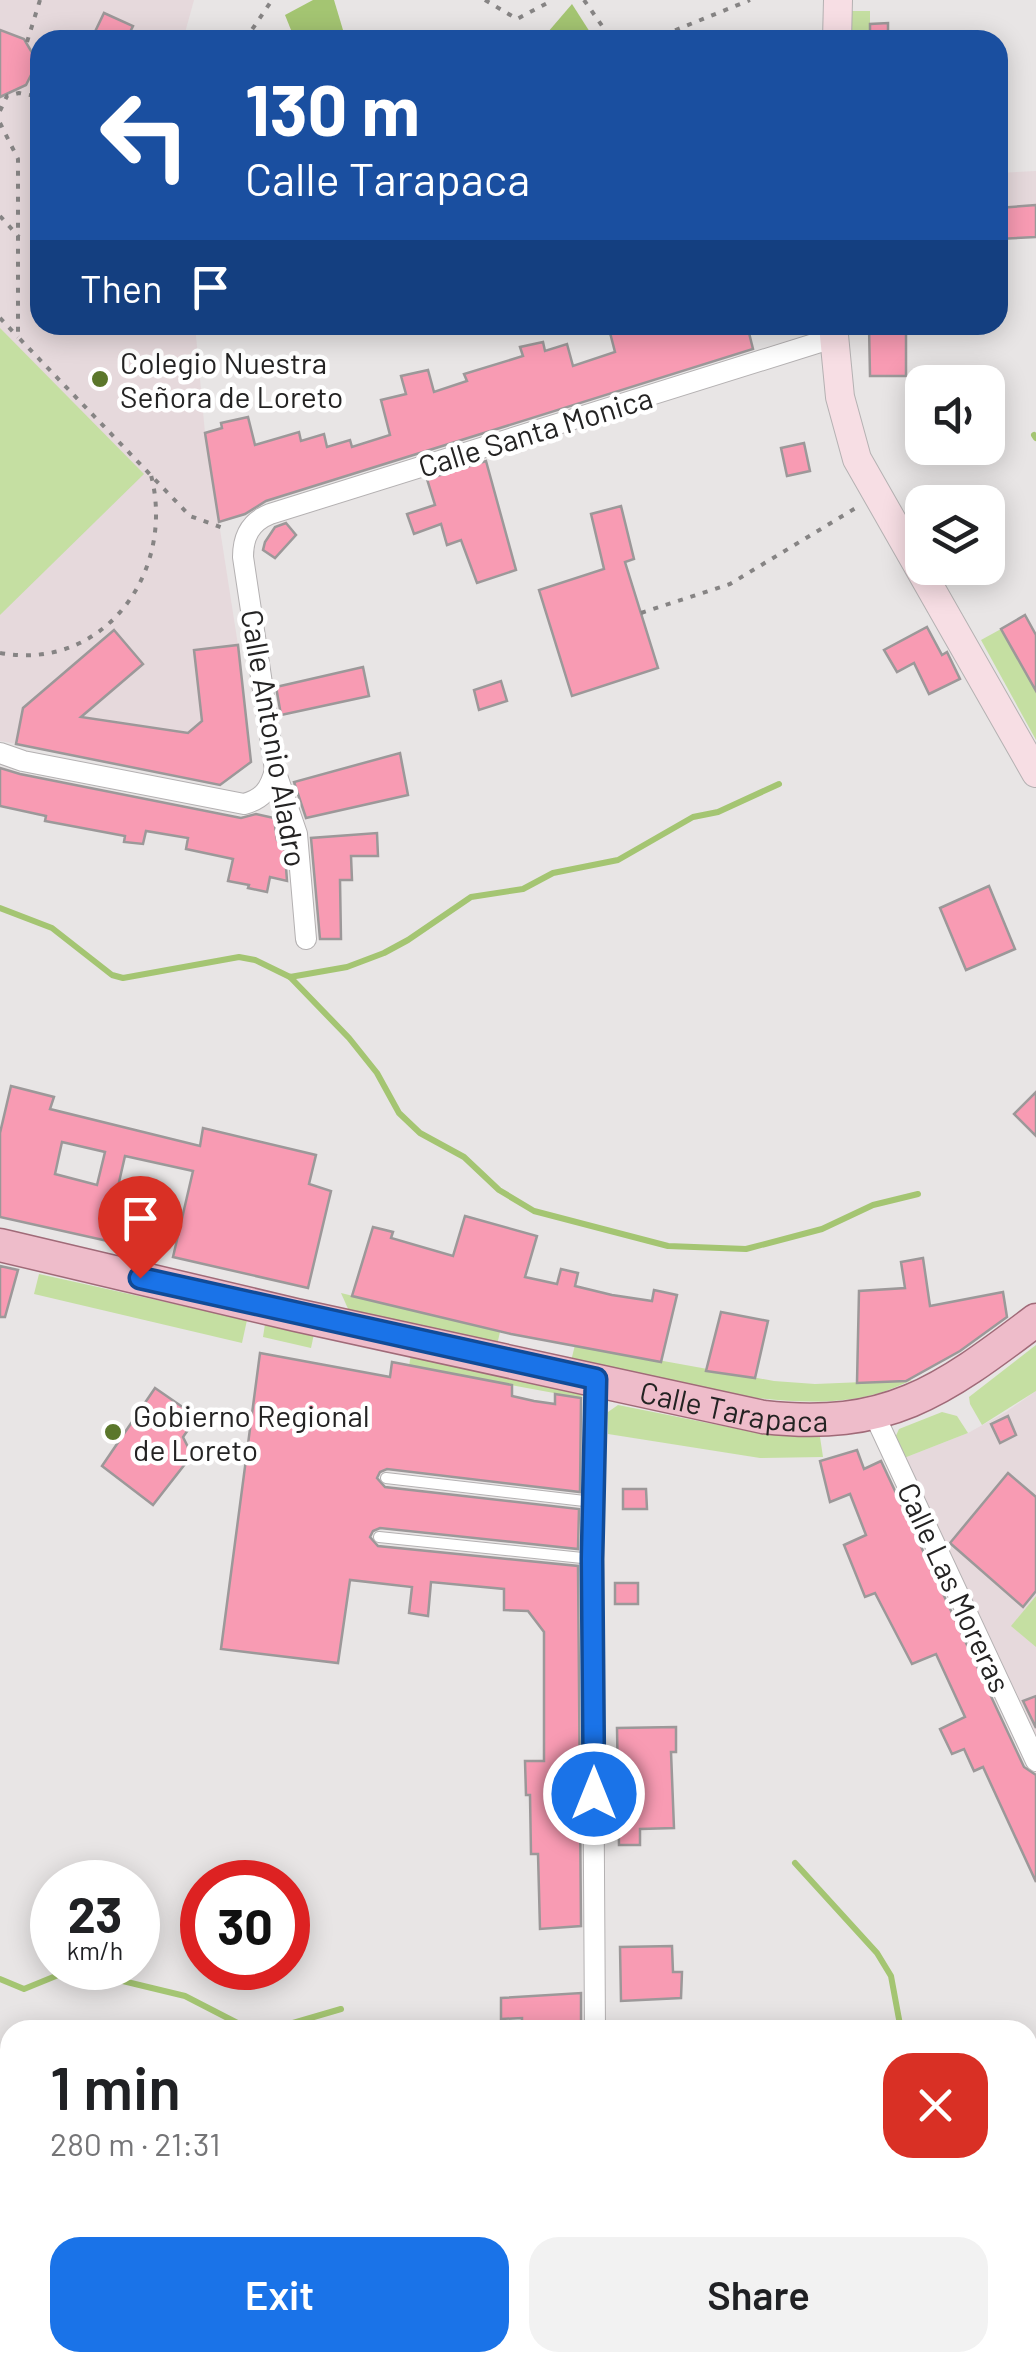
<!DOCTYPE html>
<html lang="en">
<head>
<meta charset="utf-8">
<style>
	:root { --surface:#fff; --page:#f2f2f2; --text:#202124; --muted:#757577; --accent:#1a73e8 }
	body { margin:0; font-family:Barlow,sans-serif; background:var(--page); color:var(--text); height:100vh; display:flex; flex-direction:column; font-size:38px; white-space:nowrap }
	* { box-sizing:border-box; margin:0 }
	p { font-size:32px; color:var(--muted) }
	.icon { flex:none; width:55px; height:55px; fill:none; stroke:currentColor; stroke-width:2; stroke-linecap:round; stroke-linejoin:round }
	.map { position:relative; flex:1; overflow:hidden }
	.sheet { position:absolute; left:0px; top:2020px; width:1038px; height:352px; display:flex; flex-direction:column; background:var(--surface); border-radius:30px 30px 0 0; box-shadow:0 5px 25px #0003 }
	.sheet>* { flex:none }
	.hud { position:absolute; left:30px; top:30px; width:978px; height:305px; border-radius:30px; box-shadow:0 5px 25px #0003; background:#1a4fa0; color:#fff; overflow:hidden }
	.controls { position:absolute; left:905px; top:365px; display:grid; gap:20px }
	.controls a { display:grid; place-items:center; width:100px; height:100px; border-radius:20px; background:var(--surface); box-shadow:0 5px 25px #0003; font-size:50px }
	.speed { position:absolute; left:30px; top:1860px; display:flex; gap:20px; font-size:50px; font-weight:700; text-align:center }
	.speed>* { display:grid; place-content:center; width:130px; height:130px; border-radius:50%; background:var(--surface); box-shadow:0 5px 25px #0003; line-height:1 }
	.speed small { font-size:25px; font-weight:400 }
	.speed .limit { border:15px solid #d22; background:#fff; color:#111 }
	.pin { position:absolute; display:grid; place-items:center; width:85px; height:85px; color:#fff; margin:-102px -42px; border-radius:50% 50% 50% 0; rotate:-45deg; box-shadow:0 0 10px #0007 }
	.pin .icon { rotate:45deg }
	.me { position:absolute; width:110px; margin:-55px; rotate:0deg; stroke-linejoin:round; filter:drop-shadow(0 0 8px #0008) }
	.turn { display:flex; align-items:center; gap:35px; height:210px; padding:0 50px; font-size:45px }
	.turn .icon { width:130px; height:130px; stroke-width:2.5 }
	.turn b { display:block; font-size:70px; line-height:85px }
	.then { display:flex; align-items:center; height:95px; padding:0 50px; background:#0003; gap:20px; font-size:38px }
	.round { display:grid; place-items:center; flex:none; width:105px; height:105px; border-radius:30px; background:var(--page) }
	.headline { display:flex; align-items:center; justify-content:space-between; height:170px; padding:0 50px }
	h1 { font-size:60px; font-weight:600; line-height:75px }
	.button { display:flex; gap:20px; margin-top:auto; padding:20px 50px }
	.button a { flex:1; height:115px; border-radius:30px; background:var(--accent); color:#fff; font-size:40px; font-weight:600; line-height:115px; text-align:center }
	.button a+a { background:var(--page); color:var(--text) }
	.map>svg:first-child { display:block }
	.built { fill:#e6d9dc }
	.green { fill:#c5dfa2 }
	.water { fill:#a4c572 }
	.lines { fill:none; stroke-linecap:round; stroke-linejoin:round }
	.stream { stroke:#a4c572; stroke-width:6 }
	.building { fill:#f89bb3; stroke:#9c9899; stroke-width:2.5; fill-rule:evenodd }
	.lane-casing { stroke:#b4b1b2; stroke-width:12 }
	.street-casing { stroke:#b4b1b2; stroke-width:22 }
	.secondary-casing { stroke:#b4b1b2; stroke-width:30 }
	.primary-casing { stroke:#a06a78; stroke-width:35 }
	.path { stroke:#868484; stroke-width:4; stroke-dasharray:5 8; stroke-linecap:butt }
	.lane { stroke:#fff; stroke-width:10 }
	.street { stroke:#fff; stroke-width:20 }
	.secondary { stroke:#f7dee4; stroke-width:28 }
	.primary { stroke:#eebcca; stroke-width:32 }
	.route-casing { stroke:#114b97; stroke-width:25 }
	.route { stroke:#1a73e8; stroke-width:18 }
	.poi-dot { fill:#5b772b; stroke:#fff; stroke-width:4 }
	.labels { text-anchor:middle; dominant-baseline:central; stroke-width:9; stroke-linejoin:round; paint-order:stroke }
	.poi-label { font-size:30px; fill:#242323; stroke:#fff; text-anchor:start }
	.street-label { font-size:30px; fill:#242323; stroke:#fff }
</style>
</head>
<body>
<div class="map">
<svg width="1036" height="2372" viewBox="0 0 1036 2372">
	<rect width="100%" height="100%" fill="#e8e5e5"/>
	<g class="built">
		<path d="M 0,0 L 194,0 L 183,40 L 40,40 L 40,325 L 195,325 L 205,433 L 238,645 L 251,762 L 227,780 L 0,741 Z"/>
		<path d="M 1036,171 L 1036,237 L 998,239 L 998,173 Z"/>
		<path d="M 1036,1391 L 1036,1735 L 904,1458 L 968,1433 L 1006,1412 Z"/>
		<path d="M 0,2121 L 10,2124 L 10,2362 L 590,2362 L 590,2372 L 0,2372 Z"/>
	</g>
	<g class="green">
		<rect x="852" y="11" width="18" height="29"/>
		<path d="M 0,328 L 144,474 L 0,615 Z"/>
		<path d="M 1001,629 L 1036,691 L 1036,740 L 981,640 Z"/>
		<path d="M 39,1274 L 247,1320 L 242,1343 L 34,1294 Z"/>
		<path d="M 341,1293 L 500,1332 L 497,1345 L 349,1311 Z"/>
		<path d="M 265,1324 L 314,1334 L 311,1348 L 263,1337 Z"/>
		<path d="M 575,1345 L 774,1381 L 815,1384 L 912,1380 C 900,1385 888,1391 876,1394 C 791,1418 657,1379 571,1361 Z"/>
		<path d="M 1036,1345 L 1036,1391 L 982,1425 L 970,1404 L 969,1397 Z"/>
		<path d="M 411,1354 L 583,1392 L 581,1398 L 409,1366 Z"/>
		<path d="M 618,1405 L 758,1433 L 820,1437 L 823,1457 L 760,1458 L 608,1434 L 608,1412 Z"/>
		<path d="M 942,1412 L 957,1416 L 968,1433 L 904,1458 L 894,1440 L 899,1429 Z"/>
		<path d="M 1036,1596 L 1036,1647 L 1011,1626 Z"/>
	</g>
	<g class="water">
		<path d="M 313,0 L 334,0 L 346,40 L 295,40 L 285,15 Z"/>
		<path d="M 572,4 L 595,40 L 543,40 L 542,39 Z"/>
	</g>
	<g class="lines">
		<g class="stream">
			<path d="M 1034,435 L 1036,438"/>
			<path d="M 0,908 L 52,928 L 112,975 L 123,978 L 239,957 L 255,960 L 290,977 L 347,967 L 384,953 L 408,940 L 471,897 L 523,889 L 553,873 L 618,860 L 693,817 L 718,812 L 779,784"/>
			<path d="M 290,977 L 349,1038 L 377,1073 L 399,1113 L 420,1133 L 464,1157 L 499,1190 L 534,1211 L 668,1246 L 746,1249 L 822,1229 L 873,1205 L 918,1194"/>
			<path d="M 795,1863 L 877,1953 L 891,1976 L 901,2030"/>
			<path d="M 0,1979 L 24,1989 L 73,1969 L 185,1996 L 251,2030"/>
			<path d="M 269,2030 L 341,2009"/>
			<path d="M 1028,2215 L 1036,2218"/>
		</g>
	</g>
	<g class="building">
		<path d="M 104,13 L 133,26 L 126,40 L 91,40 Z"/>
		<path d="M 888,23 L 888,40 L 870,40 L 870,24 Z"/>
		<path d="M 0,30 L 24,39 L 34,56 L 35,67 L 26,85 L 0,97 Z"/>
		<path d="M 1036,205 L 1036,237 L 998,239 L 998,208 Z"/>
		<path d="M 608,325 L 747,325 L 753,349 L 266,501 L 245,514 L 219,522 L 205,433 L 222,428 L 221,423 L 248,417 L 255,445 L 299,432 L 301,441 L 324,434 L 327,447 L 350,440 L 352,447 L 390,435 L 381,400 L 406,394 L 401,376 L 428,370 L 434,392 L 467,381 L 464,374 L 523,356 L 520,347 L 543,342 L 545,351 L 567,344 L 573,366 L 615,352 Z"/>
		<path d="M 869,325 L 906,325 L 906,376 L 870,376 Z"/>
		<path d="M 804,443 L 810,471 L 787,476 L 781,448 Z"/>
		<path d="M 486,461 L 516,570 L 477,583 L 461,540 L 447,545 L 441,524 L 414,534 L 407,514 L 435,505 L 427,479 Z"/>
		<path d="M 621,506 L 634,559 L 625,562 L 658,668 L 572,696 L 539,590 L 604,569 L 591,514 Z"/>
		<path d="M 286,523 L 296,535 L 275,558 L 263,550 L 265,542 L 275,527 Z"/>
		<path d="M 1025,615 L 1036,635 L 1036,691 L 1001,629 Z"/>
		<path d="M 927,627 L 942,655 L 947,652 L 960,679 L 929,694 L 914,663 L 897,672 L 884,650 Z"/>
		<path d="M 114,630 L 143,664 L 81,717 L 188,733 L 202,721 L 194,650 L 238,645 L 251,762 L 220,785 L 16,744 L 23,708 Z"/>
		<path d="M 363,667 L 369,696 L 281,715 L 276,687 Z"/>
		<path d="M 501,681 L 507,701 L 479,710 L 474,690 Z"/>
		<path d="M 400,753 L 408,795 L 306,818 L 294,782 Z"/>
		<path d="M 0,768 L 20,774 L 241,818 L 256,814 L 274,818 L 277,840 L 284,840 L 287,881 L 270,877 L 267,892 L 248,888 L 249,885 L 228,881 L 233,859 L 186,849 L 188,838 L 146,831 L 143,844 L 124,842 L 125,836 L 45,821 L 46,816 L 0,806 Z"/>
		<path d="M 377,833 L 378,856 L 351,856 L 352,880 L 340,880 L 341,939 L 320,939 L 311,838 Z"/>
		<path d="M 989,886 L 1015,949 L 966,970 L 940,908 Z"/>
		<path d="M 11,1086 L 54,1097 L 50,1109 L 200,1146 L 203,1128 L 316,1155 L 309,1184 L 331,1191 L 308,1288 L 173,1257 L 193,1171 L 125,1156 L 117,1191 L 150,1198 L 139,1248 L 0,1217 L 0,1133 ZM 62,1142 L 105,1152 L 97,1185 L 55,1174 Z"/>
		<path d="M 1036,1092 L 1036,1136 L 1014,1114 Z"/>
		<path d="M 465,1216 L 537,1236 L 525,1277 L 557,1284 L 561,1269 L 578,1273 L 575,1286 L 612,1295 L 652,1301 L 654,1290 L 677,1295 L 661,1362 L 511,1334 L 352,1296 L 373,1227 L 393,1232 L 391,1238 L 453,1256 Z"/>
		<path d="M 923,1258 L 930,1306 L 1003,1292 L 1007,1317 L 960,1351 L 906,1381 L 857,1383 L 859,1291 L 905,1288 L 901,1262 Z"/>
		<path d="M 0,1266 L 18,1270 L 5,1317 L 0,1317 Z"/>
		<path d="M 721,1312 L 768,1321 L 755,1378 L 706,1371 Z"/>
		<path d="M 260,1353 L 390,1377 L 392,1362 L 512,1385 L 512,1396 L 534,1401 L 555,1404 L 555,1394 L 581,1398 L 580,1492 L 387,1469 L 380,1472 L 377,1478 L 385,1487 L 579,1509 L 578,1549 L 380,1528 L 373,1531 L 370,1537 L 378,1546 L 578,1566 L 581,1926 L 540,1929 L 538,1854 L 531,1854 L 530,1795 L 526,1795 L 525,1761 L 544,1761 L 544,1632 L 528,1611 L 504,1610 L 504,1589 L 431,1582 L 428,1616 L 409,1613 L 412,1587 L 350,1580 L 338,1663 L 221,1649 Z"/>
		<path d="M 155,1388 L 197,1417 L 183,1437 L 192,1455 L 153,1505 L 102,1466 Z"/>
		<path d="M 1008,1416 L 1016,1435 L 1000,1443 L 991,1424 Z"/>
		<path d="M 857,1450 L 864,1469 L 881,1461 L 1024,1767 L 1036,1775 L 1036,1882 L 983,1767 L 974,1771 L 964,1749 L 952,1754 L 940,1729 L 965,1717 L 936,1654 L 912,1664 L 875,1593 L 865,1597 L 844,1545 L 866,1535 L 850,1494 L 830,1502 L 820,1461 Z"/>
		<path d="M 1008,1473 L 1036,1497 L 1036,1591 L 1023,1607 L 950,1543 Z"/>
		<path d="M 623,1489 L 646,1489 L 647,1509 L 623,1509 Z"/>
		<rect x="615" y="1583" width="23" height="21"/>
		<path d="M 1036,1696 L 1036,1728 L 1023,1701 Z"/>
		<path d="M 676,1727 L 676,1752 L 671,1752 L 674,1828 L 640,1829 L 640,1845 L 619,1845 L 617,1728 Z"/>
		<path d="M 672,1946 L 673,1972 L 682,1972 L 681,1998 L 621,2001 L 620,1947 Z"/>
		<path d="M 581,1993 L 581,2030 L 522,2030 L 522,2018 L 501,2019 L 501,1998 Z"/>
	</g>
	<g class="lines">
		<defs>
			<g id="lane">
				<path d="M 386,1478 L 593,1502"/>
				<path d="M 379,1537 L 592,1559"/>
				<path d="M 185,2372 L 187,2362"/>
			</g>
			<g id="street">
				<path d="M 0,753 L 23,761 L 244,804 C 263,799 270,789 275,770"/>
				<path d="M 306,939 L 297,834 L 275,770 L 243,557 C 243,537 250,522 270,514 L 833,338"/>
				<path d="M 874,1414 L 1036,1761"/>
				<path d="M 595,2030 L 592,1559 L 596,1379"/>
				<path d="M 0,2111 L 10,2115"/>
				<path d="M 600,2362 L 601,2372"/>
			</g>
			<g id="secondary">
				<path d="M 837,40 L 838,0"/>
				<path d="M 833,325 L 840,397 L 857,459 L 1036,773"/>
			</g>
			<g id="primary">
				<path id="s1" d="M 0,1245 L 296,1315 L 763,1417 C 887,1431 941,1392 1036,1320"/>
			</g>
		</defs>
		<use href="#lane" class="lane-casing"/>
		<use href="#street" class="street-casing"/>
		<use href="#secondary" class="secondary-casing"/>
		<use href="#primary" class="primary-casing"/>
		<g class="path">
			<path d="M 485,0 L 517,19 L 553,0"/>
			<path d="M 584,0 L 612,40"/>
			<path d="M 245,40 L 272,0"/>
			<path d="M 651,40 L 750,0"/>
			<path d="M 27,42 L 40,0"/>
			<path d="M 0,111 L 7,96 L 19,93 L 40,97"/>
			<path d="M 0,123 L 18,159 L 18,337 L 190,516 L 226,529"/>
			<path d="M 0,216 L 19,237"/>
			<path d="M 0,318 L 18,337"/>
			<path d="M 641,613 L 730,584 L 859,506"/>
			<path d="M 0,653 C 105,672 176,571 151,475"/>
		</g>
		<use href="#lane" class="lane"/>
		<use href="#street" class="street"/>
		<use href="#secondary" class="secondary"/>
		<use href="#primary" class="primary"/>
	</g>
	<g class="lines">
		<defs>
			<path id="route" d="M 140,1278 L 596,1379 L 592,1559 L 594,1794"/>
		</defs>
		<use href="#route" class="route-casing"/>
		<use href="#route" class="route"/>
	</g>
	<g class="poi-dot">
		<circle cx="100" cy="379" r="10"/>
		<circle cx="113" cy="1432" r="10"/>
	</g>
	<g class="labels">
		<g class="poi-label">
			<text x="120" y="362">Colegio Nuestra<tspan x="120" dy="34">Señora de Loreto</tspan></text>
			<text x="133" y="1415">Gobierno Regional<tspan x="133" dy="34">de Loreto</tspan></text>
		</g>
		<g class="street-label">
			<text transform="translate(535 431) rotate(-17)">Calle Santa Monica</text>
			<text transform="translate(275 738) rotate(80)">Calle Antonio Aladro</text>
			<text stroke="none"><textPath href="#s1" startOffset="752">Calle Tarapaca</textPath></text>
			<text transform="translate(955 1587) rotate(65)">Calle Las Moreras</text>
		</g>
	</g>
</svg>
<div class="controls">
<a><svg class="icon" aria-label="sound" viewBox="0 0 24 24"><path d="M4 9h4l5-4v14l-5-4H4zM17 9q2 3 0 6"/></svg></a>
<a><svg class="icon" aria-label="layers" viewBox="0 0 24 24"><path d="M12 4l9 5-9 5-9-5zM3 14l9 5 9-5"/></svg></a>
</div>
<div class="speed"><div>23<small>km/h</small></div><div class="limit">30</div></div>
<div class="pin" style="left:140px;top:1278px;background:#d93025"><svg class="icon" aria-label="arrive" viewBox="0 0 24 24"><path d="M6 21V4h12l-3 4 3 4H6"/></svg></div>
<svg class="me" style="left:594px;top:1794px" viewBox="-20 -20 40 40"><circle r="17" fill="#1a73e8" stroke="#fff" stroke-width="3"/><path d="M0-11L8 9 0 5-8 9z" fill="#fff"/></svg>
<div class="hud">
<div class="turn"><svg class="icon" aria-label="left" viewBox="0 0 24 24"><path d="M17 20v-9H6M10 6l-5 5 5 5"/></svg><div><b>130 m</b>Calle Tarapaca</div></div>
<div class="then">Then<svg class="icon" aria-label="arrive" viewBox="0 0 24 24"><path d="M6 21V4h12l-3 4 3 4H6"/></svg></div>
</div>
<section class="sheet">
<div class="headline"><div><h1>1 min</h1><p>280 m · 21:31</p></div><a class="round" style="background:#d93025;color:#fff"><svg class="icon" aria-label="close" viewBox="0 0 24 24"><path d="M6 6l12 12M18 6L6 18"/></svg></a></div>
<div class="button"><a>Exit</a><a>Share</a></div>
</section>
</div>
</body>
</html>
